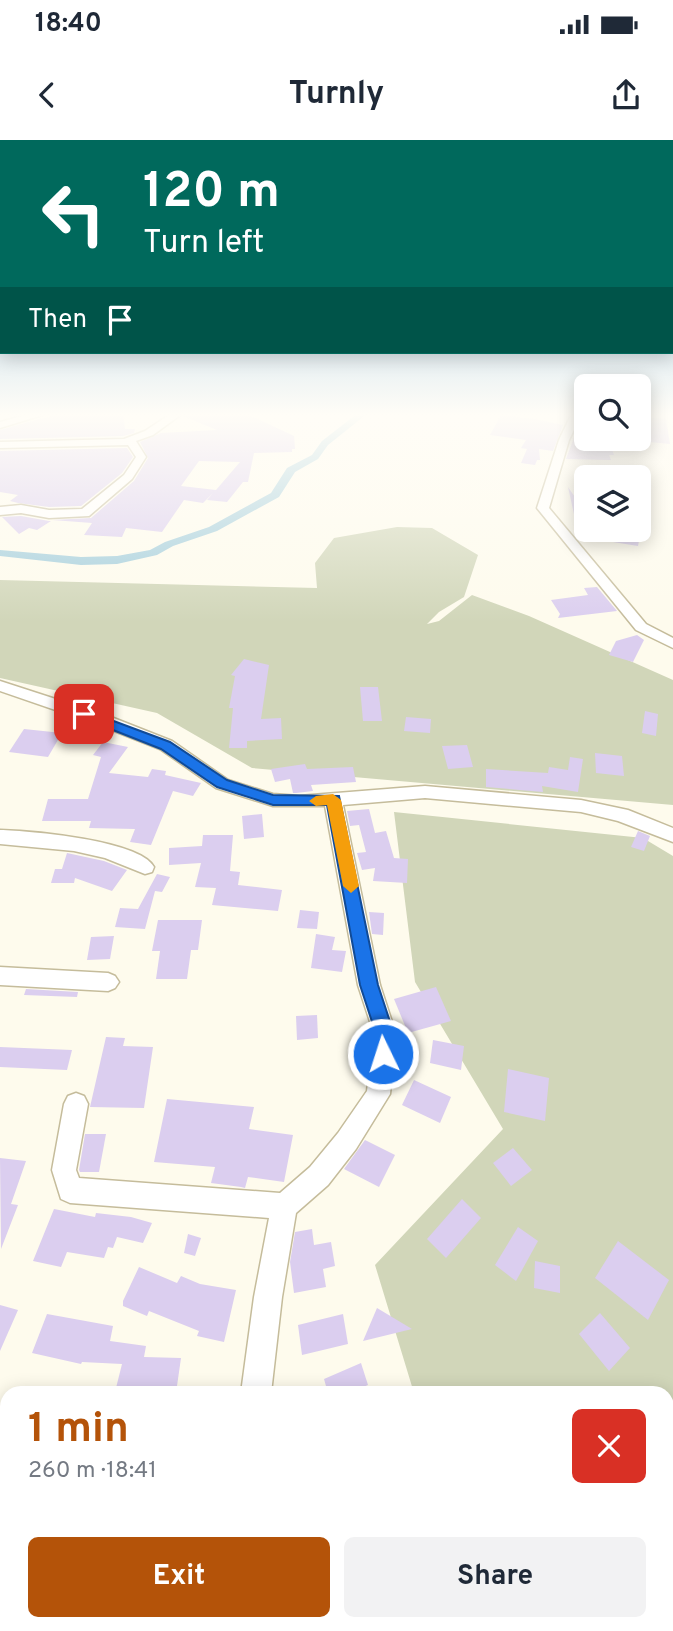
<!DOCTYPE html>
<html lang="en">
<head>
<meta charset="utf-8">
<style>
	:root { --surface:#fff; --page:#f2f2f3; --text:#1f2937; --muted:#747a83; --accent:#b45309 }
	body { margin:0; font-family:Overpass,sans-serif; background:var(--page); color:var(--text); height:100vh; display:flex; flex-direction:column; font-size:26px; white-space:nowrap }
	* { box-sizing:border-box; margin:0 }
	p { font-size:23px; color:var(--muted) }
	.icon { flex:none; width:38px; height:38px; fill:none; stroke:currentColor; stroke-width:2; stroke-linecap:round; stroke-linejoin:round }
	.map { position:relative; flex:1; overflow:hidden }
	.drawer { position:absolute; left:0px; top:1246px; width:674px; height:245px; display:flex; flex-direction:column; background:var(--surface); border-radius:21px 21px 0 0; box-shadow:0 4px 18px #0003 }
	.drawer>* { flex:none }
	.top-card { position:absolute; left:0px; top:0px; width:674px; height:214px; box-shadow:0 4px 18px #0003; background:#00695c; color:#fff; overflow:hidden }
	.buttons { position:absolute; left:574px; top:234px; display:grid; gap:14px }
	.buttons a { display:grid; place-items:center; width:77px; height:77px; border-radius:10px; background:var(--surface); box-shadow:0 4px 18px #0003; font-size:35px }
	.pin { position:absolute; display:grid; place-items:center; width:60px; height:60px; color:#fff; margin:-30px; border-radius:14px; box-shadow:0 4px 10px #0006 }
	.me { position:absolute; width:77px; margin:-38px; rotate:356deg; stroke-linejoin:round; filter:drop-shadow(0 0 5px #0008) }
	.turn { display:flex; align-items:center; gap:24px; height:147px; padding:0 28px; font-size:32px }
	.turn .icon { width:91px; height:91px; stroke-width:2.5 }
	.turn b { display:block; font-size:49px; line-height:60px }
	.then { display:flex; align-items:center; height:66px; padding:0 28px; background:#0003; gap:14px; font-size:26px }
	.round { display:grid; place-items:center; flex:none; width:74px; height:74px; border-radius:10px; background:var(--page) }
	.head { display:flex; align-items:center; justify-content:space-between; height:119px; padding:0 28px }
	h1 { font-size:42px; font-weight:700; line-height:52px; color:var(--accent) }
	.cta { display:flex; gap:14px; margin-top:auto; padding:14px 28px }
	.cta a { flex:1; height:80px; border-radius:10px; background:var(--accent); color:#fff; font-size:28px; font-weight:700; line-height:80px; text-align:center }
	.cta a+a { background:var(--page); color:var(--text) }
	.status { display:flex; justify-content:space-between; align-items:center; height:49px; padding:0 35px; background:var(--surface); direction:ltr }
	.status svg { height:19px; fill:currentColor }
	header { display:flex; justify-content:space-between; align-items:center; height:91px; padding:0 28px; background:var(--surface); font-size:32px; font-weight:700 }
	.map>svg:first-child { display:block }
	.green { fill:#d1d6b9 }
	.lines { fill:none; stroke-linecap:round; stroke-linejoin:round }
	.canal { fill:#a4cedc; fill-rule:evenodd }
	.building { fill:#dbceef; fill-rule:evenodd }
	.minor-casing { stroke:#c5bc9b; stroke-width:3 }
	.minor { fill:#fff; fill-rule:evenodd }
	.route { fill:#1a73e8; stroke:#114b97; stroke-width:2 }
	.slow { fill:#f59e0b }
</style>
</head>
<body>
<div class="status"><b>18:40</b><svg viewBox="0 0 49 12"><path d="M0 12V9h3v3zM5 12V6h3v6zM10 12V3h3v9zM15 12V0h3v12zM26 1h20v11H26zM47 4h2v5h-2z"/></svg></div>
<header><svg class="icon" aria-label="back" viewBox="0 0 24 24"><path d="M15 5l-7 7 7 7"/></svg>Turnly<svg class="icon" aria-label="share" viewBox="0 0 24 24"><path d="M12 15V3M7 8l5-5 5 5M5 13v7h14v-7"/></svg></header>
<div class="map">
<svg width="673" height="1491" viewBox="0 0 673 1491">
	<rect width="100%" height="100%" fill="#fefbed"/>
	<g class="green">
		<path d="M 397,387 L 432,388 L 478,415 L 464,457 L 439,472 L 427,484 L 439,481 L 472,455 L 529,476 L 673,540 L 673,665 L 252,628 L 157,573 L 0,538 L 0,440 L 317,448 L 315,423 L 334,398 Z"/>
		<path d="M 394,672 L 643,698 L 673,716 L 673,1491 L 484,1491 L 482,1484 L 667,1484 L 667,1253 L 414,1253 L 375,1125 L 503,989 L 415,842 Z"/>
	</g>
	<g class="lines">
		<path class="canal" d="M 358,273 L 368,273 L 328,305 L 318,319 L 295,332 L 279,357 L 217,391 L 173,406 L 157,415 L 117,424 L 81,425 L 0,416 L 0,410 L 81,417 L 117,416 L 150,410 L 165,402 L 209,387 L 271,353 L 287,328 L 312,315 L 322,301 Z"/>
	</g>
	<g class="building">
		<path d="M 72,273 L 123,273 L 125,289 L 135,289 L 134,293 L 123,296 L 0,299 L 0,290 L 43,278 Z"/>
		<path d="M 185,273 L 245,273 L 294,296 L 295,309 L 292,309 L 292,312 L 254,313 L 248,342 L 243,342 L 227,362 L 207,360 L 213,353 L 203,363 L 184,360 L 162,392 L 126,388 L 122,397 L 84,395 L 92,383 L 52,380 L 91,378 L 134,341 L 148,318 L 140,302 L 161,293 L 217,290 L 183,276 ZM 199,321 L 240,322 L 216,350 L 181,346 Z"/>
		<path d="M 501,275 L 534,279 L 563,285 L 553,311 L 539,309 L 540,320 L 537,320 L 535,325 L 521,323 L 527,309 L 521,308 L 526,300 L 490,295 Z"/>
		<path d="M 644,277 L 666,279 L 670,304 L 650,302 Z"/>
		<path d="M 578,287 L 586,289 L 586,299 L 608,299 L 614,315 L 609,315 L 611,320 L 566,319 Z"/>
		<path d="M 127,308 L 133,317 L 122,333 L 81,366 L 49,367 L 18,363 L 10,361 L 18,355 L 0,352 L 0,311 Z"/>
		<path d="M 568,347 L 586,373 L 586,390 L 592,392 L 578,392 Z"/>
		<path d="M 21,376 L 49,381 L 51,381 L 37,390 L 29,388 L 19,394 L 2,377 Z"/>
		<path d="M 616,390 L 641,390 L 638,406 L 613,402 Z"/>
		<path d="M 597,447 L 617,471 L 558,478 L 560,474 L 551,460 L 588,455 L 584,448 Z"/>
		<path d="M 637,495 L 644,500 L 633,522 L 609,515 L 616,501 Z"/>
		<path d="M 244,519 L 269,525 L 261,579 L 281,578 L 282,599 L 247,601 L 247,608 L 229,608 L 233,568 L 229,568 L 235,536 L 231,535 Z"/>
		<path d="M 360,547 L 378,547 L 382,581 L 363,581 Z"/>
		<path d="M 645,571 L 658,574 L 656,596 L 642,593 Z"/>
		<path d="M 406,577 L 431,579 L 430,593 L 404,591 Z"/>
		<path d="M 24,589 L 62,593 L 48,617 L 9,612 Z"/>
		<path d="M 103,602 L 128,607 L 109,633 L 148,637 L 152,629 L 166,631 L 165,635 L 201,643 L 193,656 L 173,651 L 151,705 L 130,702 L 135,689 L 89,688 L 91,681 L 42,681 L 48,659 L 88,659 L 101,617 L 93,615 Z"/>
		<path d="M 467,605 L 473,627 L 448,629 L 442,606 Z"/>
		<path d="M 595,613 L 622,616 L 624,636 L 596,633 Z"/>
		<path d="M 570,617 L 583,619 L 578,652 L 542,646 L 543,652 L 486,647 L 486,629 L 548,633 L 549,627 L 568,630 Z"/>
		<path d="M 305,624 L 307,629 L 353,627 L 356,642 L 311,645 L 313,651 L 296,653 L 293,653 L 290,639 L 275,642 L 271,629 Z"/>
		<path d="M 369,669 L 375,693 L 386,691 L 394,718 L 408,719 L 407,743 L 373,741 L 375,728 L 362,730 L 357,713 L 366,712 L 359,685 L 350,686 L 347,671 Z"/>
		<path d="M 262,674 L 264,697 L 244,699 L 242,676 Z"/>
		<path d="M 638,691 L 650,696 L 644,711 L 631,707 Z"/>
		<path d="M 203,695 L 233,695 L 230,731 L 240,732 L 238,745 L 282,750 L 278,771 L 212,765 L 216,748 L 195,747 L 201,723 L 169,725 L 169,708 L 202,706 Z"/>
		<path d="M 67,713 L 104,721 L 127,730 L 112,751 L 75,738 L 74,743 L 51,743 L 55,729 L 62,729 Z"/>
		<path d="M 157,734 L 170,737 L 162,752 L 155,751 L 145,789 L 115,787 L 120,768 L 138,769 Z"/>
		<path d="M 300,770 L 319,772 L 317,789 L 297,788 Z"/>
		<path d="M 369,772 L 384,773 L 383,795 L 372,794 Z"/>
		<path d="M 158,780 L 202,780 L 198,810 L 191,810 L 187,839 L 156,839 L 160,811 L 152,811 Z"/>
		<path d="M 316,794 L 335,797 L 332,810 L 346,811 L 342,832 L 311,828 Z"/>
		<path d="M 114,796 L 110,819 L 87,820 L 91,797 Z"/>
		<path d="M 436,847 L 451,881 L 408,893 L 394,859 Z"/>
		<path d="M 26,849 L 78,852 L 77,857 L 24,855 Z"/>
		<path d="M 317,875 L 318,898 L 297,900 L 296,876 Z"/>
		<path d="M 106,897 L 125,898 L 123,906 L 153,907 L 144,968 L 90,967 Z"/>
		<path d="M 433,900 L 464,906 L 461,930 L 430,923 Z"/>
		<path d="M 0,907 L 72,910 L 67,930 L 0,927 Z"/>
		<path d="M 508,929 L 549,938 L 545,981 L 504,972 Z"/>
		<path d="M 414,940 L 451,957 L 440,983 L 402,965 Z"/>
		<path d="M 167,959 L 254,967 L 249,989 L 293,995 L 284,1042 L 248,1037 L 245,1048 L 241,1047 L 211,1043 L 215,1027 L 154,1022 Z"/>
		<path d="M 85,994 L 106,994 L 99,1032 L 80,1032 L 79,1030 Z"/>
		<path d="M 365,1000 L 395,1015 L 379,1047 L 344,1029 Z"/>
		<path d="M 513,1008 L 532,1030 L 511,1046 L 493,1023 Z"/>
		<path d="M 0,1018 L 26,1021 L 11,1064 L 18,1065 L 1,1109 Z"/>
		<path d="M 462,1059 L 481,1078 L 446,1118 L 427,1099 Z"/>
		<path d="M 54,1069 L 95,1077 L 96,1073 L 131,1077 L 152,1083 L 143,1103 L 117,1097 L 113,1108 L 108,1107 L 104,1118 L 67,1112 L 61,1127 L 33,1121 Z"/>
		<path d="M 518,1087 L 538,1101 L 516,1141 L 495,1125 Z"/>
		<path d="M 312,1089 L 314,1105 L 331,1102 L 335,1126 L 323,1129 L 326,1147 L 294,1153 L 290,1122 L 295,1092 Z"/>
		<path d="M 188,1094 L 201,1098 L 195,1116 L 184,1113 Z"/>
		<path d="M 618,1101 L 669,1140 L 648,1180 L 595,1138 Z"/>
		<path d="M 535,1121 L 560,1126 L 560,1153 L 534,1148 Z"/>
		<path d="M 139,1127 L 177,1143 L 181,1136 L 200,1144 L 236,1150 L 224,1202 L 197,1196 L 199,1191 L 149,1171 L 147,1176 L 123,1166 L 123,1161 Z"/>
		<path d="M 0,1165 L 18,1170 L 0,1211 Z"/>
		<path d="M 377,1168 L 412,1189 L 363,1201 Z"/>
		<path d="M 600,1173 L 630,1208 L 609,1231 L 579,1194 Z"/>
		<path d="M 47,1174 L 113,1186 L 110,1201 L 146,1206 L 144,1217 L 181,1218 L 176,1253 L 145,1253 L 116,1248 L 122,1224 L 82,1222 L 81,1224 L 32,1213 Z"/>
		<path d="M 343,1174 L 348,1204 L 302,1215 L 298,1185 Z"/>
		<path d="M 361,1223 L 368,1245 L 349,1253 L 328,1253 L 324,1239 Z"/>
	</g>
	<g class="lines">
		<defs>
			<g id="minor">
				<path d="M 33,273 L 49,273 L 0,288 L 0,282 Z"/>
				<path d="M 172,273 L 183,273 L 153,295 L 136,301 L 146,317 L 132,339 L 89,376 L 49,378 L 21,373 L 0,375 L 0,367 L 21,365 L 49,370 L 82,369 L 124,335 L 136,317 L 128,305 L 0,308 L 0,302 L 124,299 L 145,291 Z"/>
				<path d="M 572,273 L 582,273 L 569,300 L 549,368 L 646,484 L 673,498 L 673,508 L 636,490 L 537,368 L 559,300 Z"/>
				<path d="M 0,541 L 111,577 L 172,601 L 228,640 L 273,654 L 299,656 L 425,646 L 581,660 L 628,670 L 673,688 L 673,702 L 618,681 L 581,672 L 425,658 L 343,665 L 380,845 L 396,894 L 390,954 L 356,1009 L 328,1045 L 296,1073 L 282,1157 L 271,1253 L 241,1253 L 254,1157 L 269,1078 L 70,1063 L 61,1059 L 52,1030 L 64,964 L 68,956 L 76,953 L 84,956 L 88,964 L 76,1030 L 79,1038 L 280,1053 L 310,1027 L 338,993 L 367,951 L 374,894 L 358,845 L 325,666 L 273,666 L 216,648 L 160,609 L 99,585 L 0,551 Z"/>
				<path d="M 0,690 C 30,691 140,700 154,727 L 152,732 L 145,734 L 105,718 L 74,711 L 0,704 Z"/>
				<path d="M 0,827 L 108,833 L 115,836 L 119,842 L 115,848 L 108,851 L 0,845 Z"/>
				<path d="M 202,1484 L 236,1484 L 233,1491 L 199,1491 Z"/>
			</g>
		</defs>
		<use href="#minor" class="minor-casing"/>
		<use href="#minor" class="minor"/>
	</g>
	<linearGradient id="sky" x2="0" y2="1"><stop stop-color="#8dbee3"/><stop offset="0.57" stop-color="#fffdf7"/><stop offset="1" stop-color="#fffdf7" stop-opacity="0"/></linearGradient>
	<rect width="673" height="482" fill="url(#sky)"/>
	<path class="route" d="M 84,570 L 170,602 L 227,640 L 273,655 L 339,656 L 378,845 L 394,894 L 389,920 L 383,923 L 376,920 L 373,914 L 376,894 L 360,845 L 327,665 L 273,665 L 217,647 L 161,609 L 80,577 L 80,571 Z"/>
	<path class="slow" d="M 333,654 L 341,660 L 359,746 L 351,753 L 343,746 L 327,665 L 316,666 L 309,661 L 316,656 Z"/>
</svg>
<div class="buttons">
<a><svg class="icon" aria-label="search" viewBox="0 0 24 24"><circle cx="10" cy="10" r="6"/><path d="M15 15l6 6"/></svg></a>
<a><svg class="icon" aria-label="layers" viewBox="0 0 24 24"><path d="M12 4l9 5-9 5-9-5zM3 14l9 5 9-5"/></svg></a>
</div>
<div class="pin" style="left:84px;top:574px;background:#d93025"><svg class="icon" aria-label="arrive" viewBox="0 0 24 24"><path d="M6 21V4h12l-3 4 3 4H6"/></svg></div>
<svg class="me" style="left:383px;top:914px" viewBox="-20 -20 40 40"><circle r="17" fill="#1a73e8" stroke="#fff" stroke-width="3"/><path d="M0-11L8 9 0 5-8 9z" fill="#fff"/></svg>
<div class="top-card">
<div class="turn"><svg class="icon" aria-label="left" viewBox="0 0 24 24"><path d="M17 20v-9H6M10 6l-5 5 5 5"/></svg><div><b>120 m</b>Turn left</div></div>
<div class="then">Then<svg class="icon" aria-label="arrive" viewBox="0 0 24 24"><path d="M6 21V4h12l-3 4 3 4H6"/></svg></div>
</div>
<section class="drawer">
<div class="head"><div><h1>1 min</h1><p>260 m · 18:41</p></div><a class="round" style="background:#d93025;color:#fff"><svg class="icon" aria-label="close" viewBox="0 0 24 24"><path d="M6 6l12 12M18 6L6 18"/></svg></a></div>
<div class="cta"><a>Exit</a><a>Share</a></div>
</section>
</div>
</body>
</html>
